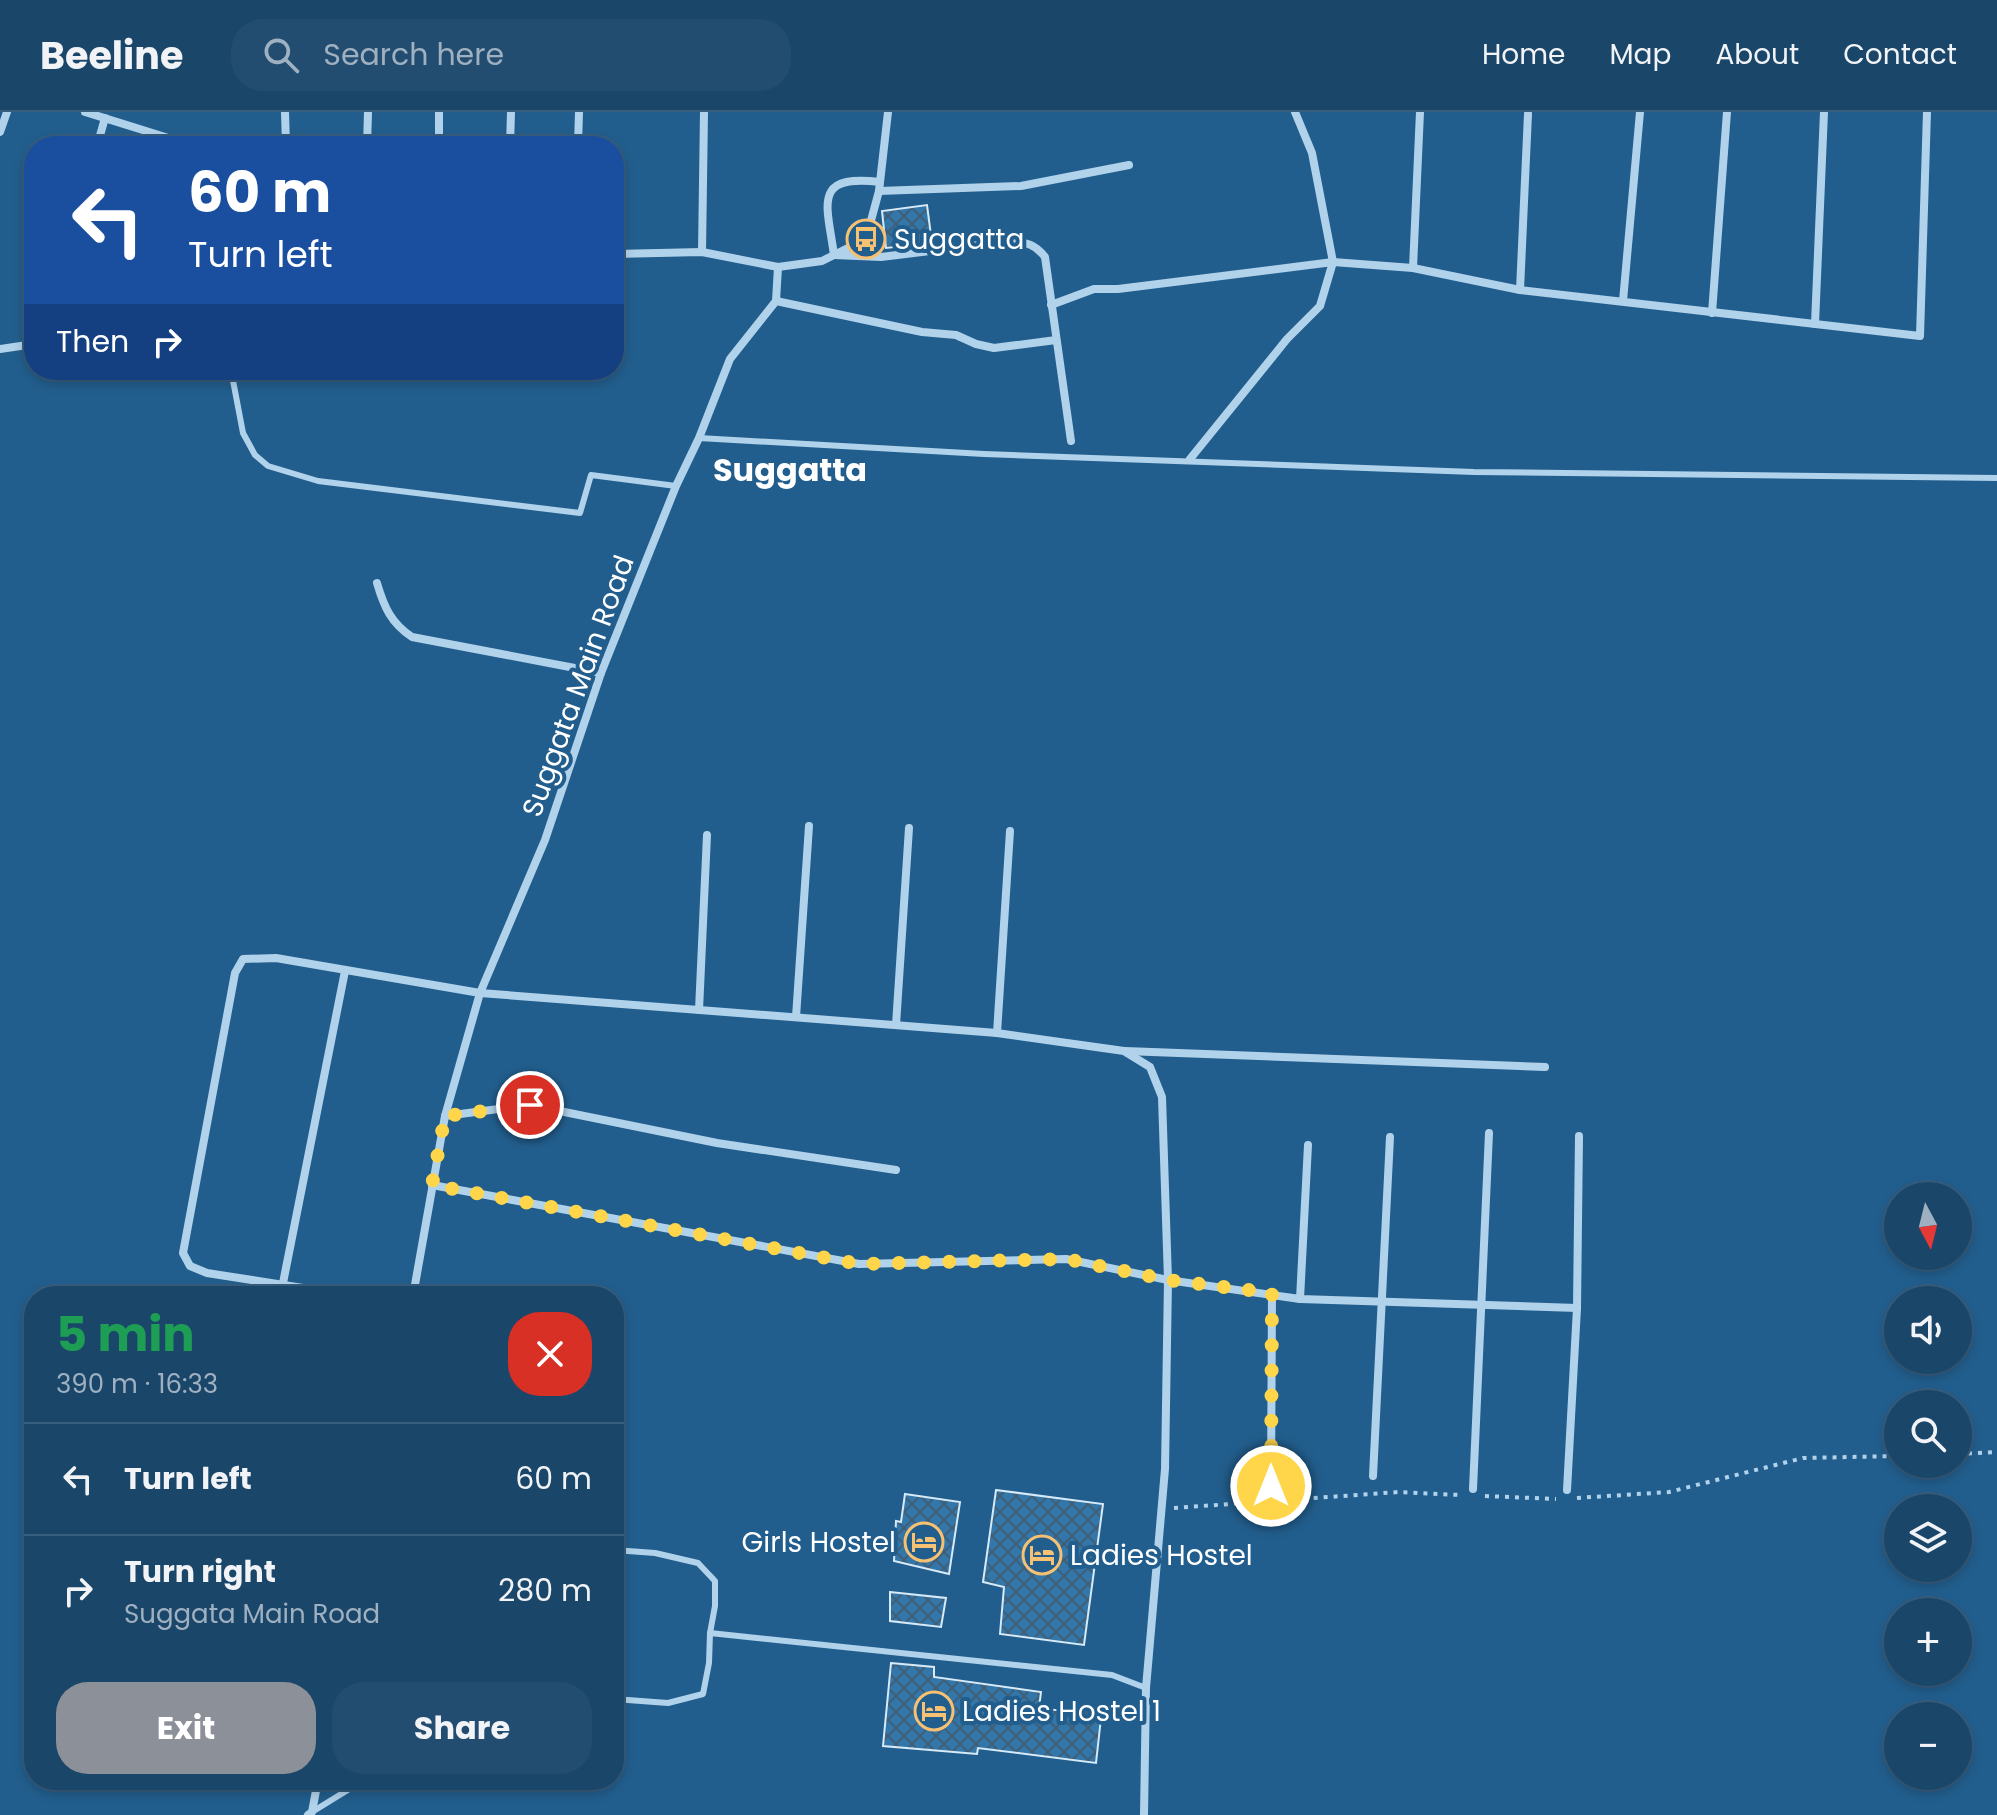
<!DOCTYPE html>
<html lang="en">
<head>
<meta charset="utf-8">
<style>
	:root { --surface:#1a466a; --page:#234d70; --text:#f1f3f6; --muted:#9fb1c1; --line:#385e7e; --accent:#8c9099 }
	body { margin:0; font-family:Poppins,sans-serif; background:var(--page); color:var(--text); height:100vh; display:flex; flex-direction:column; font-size:30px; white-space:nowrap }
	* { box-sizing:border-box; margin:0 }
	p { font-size:26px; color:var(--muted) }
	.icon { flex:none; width:44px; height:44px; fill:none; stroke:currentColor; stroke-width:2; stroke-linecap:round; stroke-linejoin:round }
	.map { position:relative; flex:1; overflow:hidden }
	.panel { position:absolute; left:24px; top:1174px; width:600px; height:504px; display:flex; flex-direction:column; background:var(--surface); border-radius:32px; box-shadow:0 4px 12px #0003,0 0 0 2px var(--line) }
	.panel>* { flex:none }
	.top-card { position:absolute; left:24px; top:24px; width:600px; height:244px; border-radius:32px; box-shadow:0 4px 12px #0003,0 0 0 2px var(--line); background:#1a4fa0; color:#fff; overflow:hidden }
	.needle { width:52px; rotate:173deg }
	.controls { position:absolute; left:1884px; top:1070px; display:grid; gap:16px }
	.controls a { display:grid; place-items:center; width:88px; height:88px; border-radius:50%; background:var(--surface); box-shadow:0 4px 12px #0003,0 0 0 2px var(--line); font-size:40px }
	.pin { position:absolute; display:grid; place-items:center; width:68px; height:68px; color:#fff; margin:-34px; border:4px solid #fff; border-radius:50%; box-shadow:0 2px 8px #0007 }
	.me { position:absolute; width:88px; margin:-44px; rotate:0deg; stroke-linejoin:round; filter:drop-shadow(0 0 6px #0008) }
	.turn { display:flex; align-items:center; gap:28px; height:168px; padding:0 32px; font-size:36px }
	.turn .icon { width:104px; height:104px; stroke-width:2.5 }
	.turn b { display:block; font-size:56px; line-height:68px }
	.then { display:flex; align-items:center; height:76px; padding:0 32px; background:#0003; gap:16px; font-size:30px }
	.round { display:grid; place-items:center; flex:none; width:84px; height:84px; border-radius:32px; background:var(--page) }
	.overview { display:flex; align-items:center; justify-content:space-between; height:136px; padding:0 32px }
	h1 { font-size:48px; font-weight:700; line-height:60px; color:#1e9e55 }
	.primary-button { display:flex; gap:16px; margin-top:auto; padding:16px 32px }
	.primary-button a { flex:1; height:92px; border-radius:32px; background:var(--accent); color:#fff; font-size:32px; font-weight:700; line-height:92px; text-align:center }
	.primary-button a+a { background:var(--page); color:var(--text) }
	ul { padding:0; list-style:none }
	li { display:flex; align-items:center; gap:24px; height:112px; padding:0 32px; border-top:2px solid var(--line) }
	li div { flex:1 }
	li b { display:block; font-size:30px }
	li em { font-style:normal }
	header { display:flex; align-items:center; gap:48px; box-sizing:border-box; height:112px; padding:0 40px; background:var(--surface); border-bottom:2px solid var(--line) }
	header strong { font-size:38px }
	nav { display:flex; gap:44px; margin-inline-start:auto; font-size:28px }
	.search { width:560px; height:72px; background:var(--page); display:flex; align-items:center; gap:20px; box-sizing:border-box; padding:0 28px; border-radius:32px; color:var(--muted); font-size:30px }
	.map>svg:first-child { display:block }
	.building { fill:url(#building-cross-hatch); stroke:#d6eaf8; stroke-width:2 }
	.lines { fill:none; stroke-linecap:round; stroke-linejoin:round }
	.path { stroke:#b1d2eb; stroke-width:4; stroke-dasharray:4 6; stroke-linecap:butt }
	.service { stroke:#b1d2eb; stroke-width:6 }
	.minor { stroke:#b1d2eb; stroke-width:8 }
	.route { stroke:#ffd54a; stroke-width:14; stroke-dasharray:0 25.2 }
	.labels { text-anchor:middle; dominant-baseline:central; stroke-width:8; stroke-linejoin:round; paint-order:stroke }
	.poi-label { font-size:28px; fill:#fff; stroke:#225e8d; text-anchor:start }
	.street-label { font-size:28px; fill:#fff; stroke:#225e8d }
	.quarter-label { font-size:32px; font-weight:bold; fill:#fff; stroke:#225e8d }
</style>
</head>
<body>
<header>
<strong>Beeline</strong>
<div class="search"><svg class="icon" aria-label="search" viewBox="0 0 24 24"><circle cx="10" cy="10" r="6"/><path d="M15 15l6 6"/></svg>Search here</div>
<nav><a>Home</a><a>Map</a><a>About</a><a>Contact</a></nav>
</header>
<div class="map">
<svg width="1997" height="1703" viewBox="0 0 1997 1703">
	<defs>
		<pattern id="building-cross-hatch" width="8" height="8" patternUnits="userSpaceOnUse" patternTransform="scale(2)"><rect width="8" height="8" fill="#3276aa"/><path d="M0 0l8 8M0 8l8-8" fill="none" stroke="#405f76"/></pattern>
	</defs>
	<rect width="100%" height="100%" fill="#225e8d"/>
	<g class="building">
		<path d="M 927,93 L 932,131 L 886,136 L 882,99 Z"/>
		<path d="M 996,1378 L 1103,1392 L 1084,1533 L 1000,1522 L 1004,1475 L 983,1470 Z"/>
		<path d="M 905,1382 L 960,1390 L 949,1462 L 894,1449 L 896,1409 L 901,1410 Z"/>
		<path d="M 890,1480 L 946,1486 L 941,1515 L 890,1509 Z"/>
		<path d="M 891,1551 L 934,1555 L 934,1565 L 1041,1580 L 1039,1596 L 1070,1600 L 1071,1594 L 1102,1597 L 1096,1651 L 978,1636 L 977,1642 L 883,1634 Z"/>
	</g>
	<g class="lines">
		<g class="path">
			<path d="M 1958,1342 L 1997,1340"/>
			<path d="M 1485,1384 L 1556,1387"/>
			<path d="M 1577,1386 L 1669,1380 L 1803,1346 L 1898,1344"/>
			<path d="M 1174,1396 L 1399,1380 L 1460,1383"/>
		</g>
		<g class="service">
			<path d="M 231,258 L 243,321 L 255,343 L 268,354 L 318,369 L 580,401 L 591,363 L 676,374"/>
			<path d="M 699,326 L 984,342 L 1474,360 L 1997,366"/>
			<path d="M 614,1438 L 655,1441 L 698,1451 L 715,1469 L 715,1494 L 710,1521"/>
			<path d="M 614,1587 L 668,1591 L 703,1582 L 709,1551 L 710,1521 L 1112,1563 L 1146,1576"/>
			<path d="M 312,1700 L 364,1668"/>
		</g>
		<g class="minor">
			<path d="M 85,0 L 194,34"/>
			<path d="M 285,0 L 286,34"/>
			<path d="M 0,20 L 7,0"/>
			<path d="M 97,34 L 105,6"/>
			<path d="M 367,34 L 368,0"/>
			<path d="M 439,34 L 439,0"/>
			<path d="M 510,34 L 511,0"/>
			<path d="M 578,34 L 579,0"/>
			<path d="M 880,70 C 812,62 827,92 834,143 L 881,145 L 1012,129 C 1027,131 1035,132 1045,145 L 1071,329"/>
			<path d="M 879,79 L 1021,74 L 1129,53"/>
			<path d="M 702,140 L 704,0"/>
			<path d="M 778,155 L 822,149 L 866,127 L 879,79 L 888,0"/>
			<path d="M 1413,156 L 1420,0"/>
			<path d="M 1520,178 L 1528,2"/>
			<path d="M 776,189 L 922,220 L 956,223 L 976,232 L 994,236 L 1056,228"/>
			<path d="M 1623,189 L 1640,0"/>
			<path d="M 1051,193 L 1094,177 L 1118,177 L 1333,150 L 1413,156 L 1520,178 L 1920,224 L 1927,0"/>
			<path d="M 1712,201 L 1727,0"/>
			<path d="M 1815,212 L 1824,0"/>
			<path d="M 0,237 L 34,232"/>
			<path d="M 1190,347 L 1287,227 L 1320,194 L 1333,150 L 1312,41 L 1295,0"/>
			<path d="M 377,471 C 384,495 391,511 412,525 L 601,561"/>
			<path d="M 699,898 L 707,723"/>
			<path d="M 796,905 L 809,714"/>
			<path d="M 896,913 L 909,716"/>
			<path d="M 997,921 L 1010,719"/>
			<path d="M 1125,939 L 1545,955"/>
			<path d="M 445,1004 L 530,993 L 717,1031 L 896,1058"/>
			<path d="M 432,1073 L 859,1152 L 1066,1147 L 1168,1168 L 1300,1187 L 1577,1196"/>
			<path d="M 283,1171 L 345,859"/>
			<path d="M 354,1184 L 207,1161 L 190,1154 L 183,1141 L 235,861 L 243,847 L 276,846 L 480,881 L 997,921 L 1124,939 L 1150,955 L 1162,985 L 1168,1168 L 1165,1357 L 1146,1576 L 1144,1703"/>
			<path d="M 413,1184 L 445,1004 L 480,881 L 545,728 L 601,561 L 676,374 L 699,326 L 730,247 L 776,189 L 778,155 L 702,140 L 614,142"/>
			<path d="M 1300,1187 L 1308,1033"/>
			<path d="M 1373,1364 L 1390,1025"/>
			<path d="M 1271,1374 L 1272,1181"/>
			<path d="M 1473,1377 L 1489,1021"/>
			<path d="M 1567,1378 L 1577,1196 L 1579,1024"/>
			<path d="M 308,1703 L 312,1700 L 318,1668"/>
		</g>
	</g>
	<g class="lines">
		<path class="route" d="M 530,993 L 445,1004 L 432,1073 L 859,1152 L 1066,1147 L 1168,1168 L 1272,1181 L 1271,1374"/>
	</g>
	<defs>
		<symbol id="bus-ring" viewBox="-11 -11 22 22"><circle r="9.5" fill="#225e8d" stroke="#f7c173" stroke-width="1.5"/><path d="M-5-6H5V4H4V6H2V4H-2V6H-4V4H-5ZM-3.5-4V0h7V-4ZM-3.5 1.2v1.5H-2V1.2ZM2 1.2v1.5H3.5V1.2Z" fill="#f7c173"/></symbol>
		<symbol id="hotel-ring" viewBox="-11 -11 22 22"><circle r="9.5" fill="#225e8d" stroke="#f7c173" stroke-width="1.5"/><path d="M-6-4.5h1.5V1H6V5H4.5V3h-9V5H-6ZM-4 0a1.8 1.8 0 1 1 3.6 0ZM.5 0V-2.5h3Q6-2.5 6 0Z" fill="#f7c173"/></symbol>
	</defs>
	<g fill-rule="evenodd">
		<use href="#bus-ring" x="844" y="105" width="44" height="44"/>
		<use href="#hotel-ring" x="902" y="1408" width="44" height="44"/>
		<use href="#hotel-ring" x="1020" y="1421" width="44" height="44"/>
		<use href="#hotel-ring" x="912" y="1577" width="44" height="44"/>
	</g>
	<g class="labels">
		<g class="poi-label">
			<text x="894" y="127">Suggatta</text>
			<text x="896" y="1430" text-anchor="end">Girls Hostel</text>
			<text x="1070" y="1443">Ladies Hostel</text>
			<text x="962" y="1599">Ladies Hostel 1</text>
		</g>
		<g class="street-label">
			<text transform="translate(578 574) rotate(-70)">Suggata Main Road</text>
		</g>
		<g class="quarter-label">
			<text x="790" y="357">Suggatta</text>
		</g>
	</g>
</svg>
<div class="controls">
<a><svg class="needle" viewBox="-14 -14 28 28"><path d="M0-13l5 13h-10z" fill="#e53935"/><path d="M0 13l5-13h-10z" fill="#9fb1c1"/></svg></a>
<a><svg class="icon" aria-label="sound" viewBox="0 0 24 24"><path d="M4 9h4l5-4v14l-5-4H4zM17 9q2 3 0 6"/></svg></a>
<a><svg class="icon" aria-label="search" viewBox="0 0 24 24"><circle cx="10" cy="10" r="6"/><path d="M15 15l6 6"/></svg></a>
<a><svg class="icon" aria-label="layers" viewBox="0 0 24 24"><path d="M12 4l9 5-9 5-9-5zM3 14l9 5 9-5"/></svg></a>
<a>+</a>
<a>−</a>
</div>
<div class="pin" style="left:530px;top:993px;background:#d93025"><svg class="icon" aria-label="arrive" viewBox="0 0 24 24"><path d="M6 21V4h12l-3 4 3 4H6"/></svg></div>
<svg class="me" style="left:1271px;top:1374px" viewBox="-20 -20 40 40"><circle r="17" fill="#ffd54a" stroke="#fff" stroke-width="3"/><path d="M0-11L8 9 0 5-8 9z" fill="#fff"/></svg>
<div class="top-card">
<div class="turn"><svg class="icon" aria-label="left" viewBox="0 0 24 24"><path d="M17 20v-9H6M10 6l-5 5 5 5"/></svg><div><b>60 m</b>Turn left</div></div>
<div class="then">Then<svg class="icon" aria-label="right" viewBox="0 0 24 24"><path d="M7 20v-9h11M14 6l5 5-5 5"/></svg></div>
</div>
<section class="panel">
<div class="overview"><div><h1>5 min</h1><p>390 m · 16:33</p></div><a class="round" style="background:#d93025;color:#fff"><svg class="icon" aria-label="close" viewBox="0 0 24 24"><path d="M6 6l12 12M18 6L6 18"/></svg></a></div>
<ul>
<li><svg class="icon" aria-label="left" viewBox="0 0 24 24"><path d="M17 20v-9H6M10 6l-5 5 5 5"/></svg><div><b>Turn left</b></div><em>60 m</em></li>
<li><svg class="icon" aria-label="right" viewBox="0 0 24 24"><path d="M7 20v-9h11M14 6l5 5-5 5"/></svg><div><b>Turn right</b><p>Suggata Main Road</p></div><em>280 m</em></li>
</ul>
<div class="primary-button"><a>Exit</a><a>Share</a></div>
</section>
</div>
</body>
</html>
